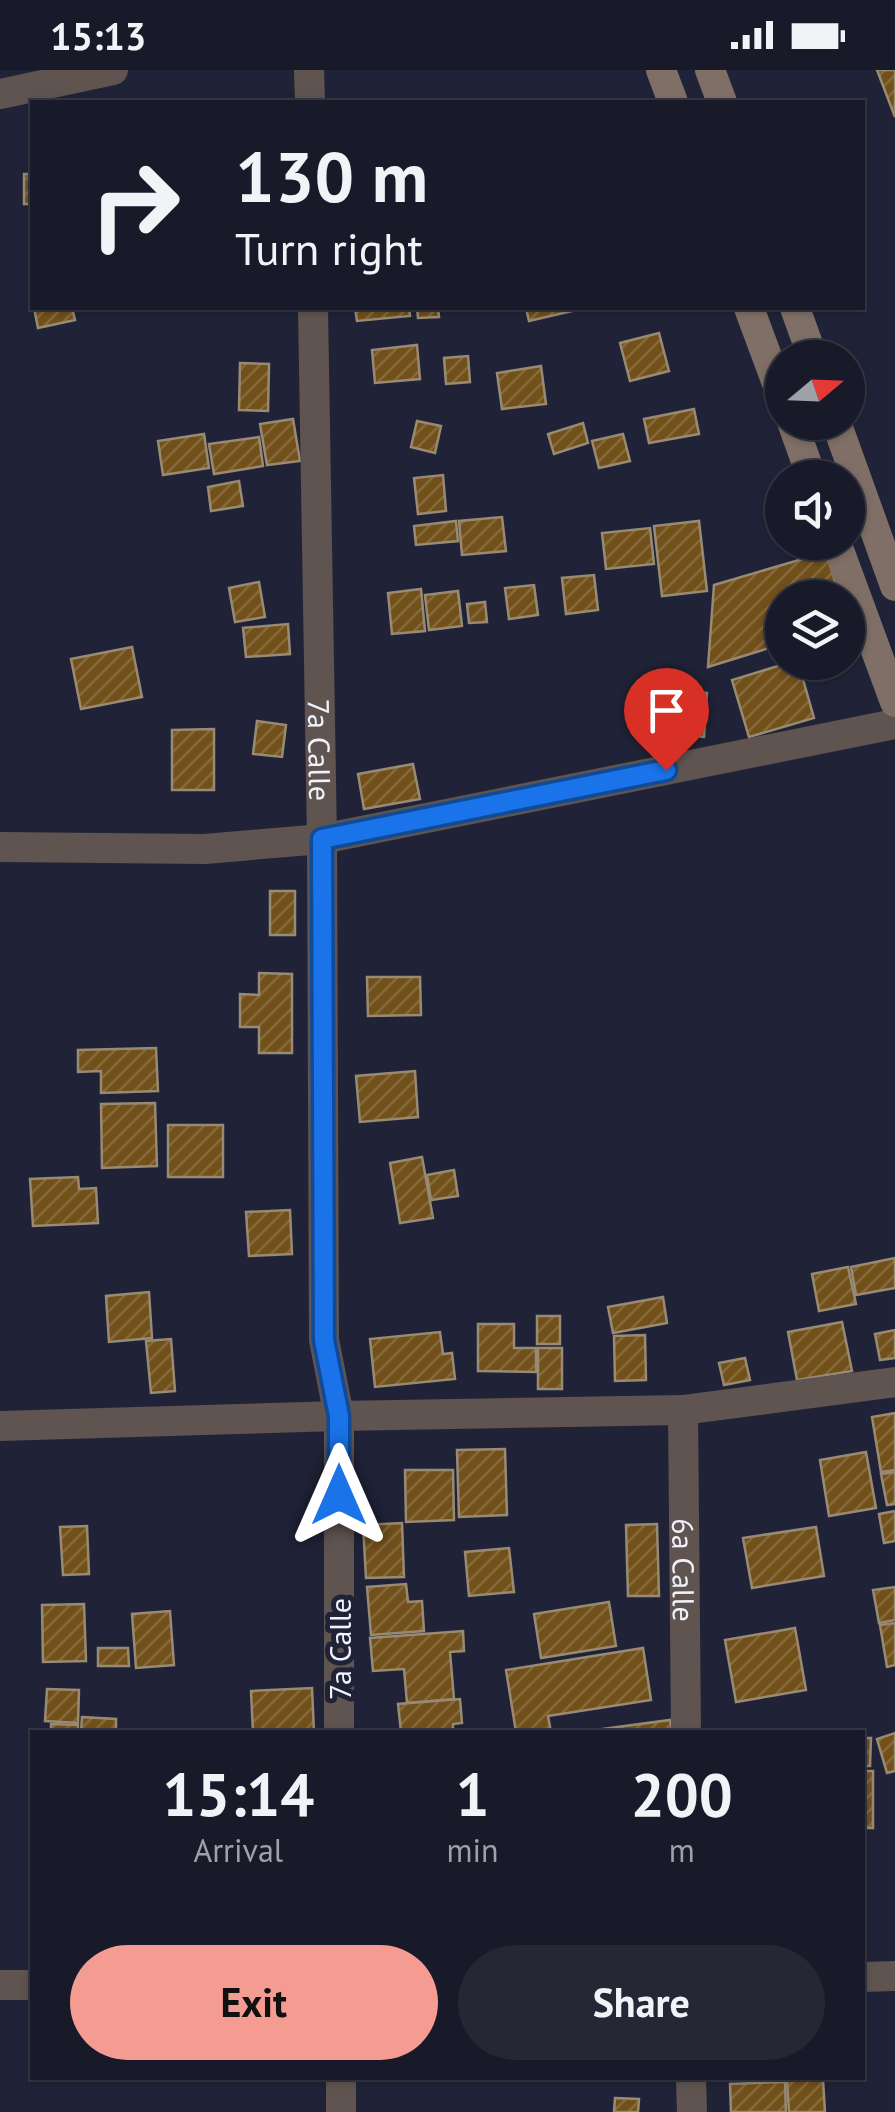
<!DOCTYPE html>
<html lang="en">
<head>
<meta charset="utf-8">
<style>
	:root { --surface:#181a29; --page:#252735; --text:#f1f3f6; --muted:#9fa1a8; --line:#363846; --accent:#f59c92 }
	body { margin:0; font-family:"PT Sans",sans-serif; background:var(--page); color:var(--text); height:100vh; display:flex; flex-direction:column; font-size:38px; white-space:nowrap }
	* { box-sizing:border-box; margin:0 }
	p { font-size:32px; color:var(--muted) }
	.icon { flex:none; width:55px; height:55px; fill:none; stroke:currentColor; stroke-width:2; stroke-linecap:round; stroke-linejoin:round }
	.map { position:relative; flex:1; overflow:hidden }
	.details { position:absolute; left:30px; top:1660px; width:835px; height:350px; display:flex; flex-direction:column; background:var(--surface); border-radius:0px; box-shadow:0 2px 8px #0004,0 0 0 2px var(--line) }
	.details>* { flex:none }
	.guide { position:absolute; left:30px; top:30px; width:835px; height:210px; border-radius:0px; box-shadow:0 2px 8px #0004,0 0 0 2px var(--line); background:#181a29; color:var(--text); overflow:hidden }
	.needle { width:65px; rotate:71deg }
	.fabs { position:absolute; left:765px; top:270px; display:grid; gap:20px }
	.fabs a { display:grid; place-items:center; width:100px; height:100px; border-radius:50%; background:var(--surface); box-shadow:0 2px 8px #0004,0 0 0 2px var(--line); font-size:50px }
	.pin { position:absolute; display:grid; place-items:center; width:85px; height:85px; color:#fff; margin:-102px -42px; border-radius:50% 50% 50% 0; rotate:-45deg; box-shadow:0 0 10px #0007 }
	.pin .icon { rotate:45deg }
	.me { position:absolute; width:110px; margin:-55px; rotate:0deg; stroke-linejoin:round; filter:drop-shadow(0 0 8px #0008) }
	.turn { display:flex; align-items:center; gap:35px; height:210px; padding:0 40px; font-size:45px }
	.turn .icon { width:130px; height:130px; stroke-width:2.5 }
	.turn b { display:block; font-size:70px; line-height:85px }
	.eta { display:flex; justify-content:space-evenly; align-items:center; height:170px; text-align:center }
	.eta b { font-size:60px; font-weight:600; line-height:70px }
	.primary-button { display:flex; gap:20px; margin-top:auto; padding:20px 40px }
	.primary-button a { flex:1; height:115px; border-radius:60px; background:var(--accent); color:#111; font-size:40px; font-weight:600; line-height:115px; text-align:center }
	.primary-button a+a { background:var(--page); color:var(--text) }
	.status { display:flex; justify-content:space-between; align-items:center; height:70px; padding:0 50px; background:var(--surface); direction:ltr }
	.status svg { height:28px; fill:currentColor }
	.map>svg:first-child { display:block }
	.building { fill:url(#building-hatch); stroke:#998a73; stroke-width:2.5 }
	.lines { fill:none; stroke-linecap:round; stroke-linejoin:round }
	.street { stroke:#5f544f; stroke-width:30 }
	.secondary { stroke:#7f6f66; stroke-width:30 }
	.route-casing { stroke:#114b97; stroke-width:25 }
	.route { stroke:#1a73e8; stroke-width:18 }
	.labels { text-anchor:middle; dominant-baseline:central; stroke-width:10; stroke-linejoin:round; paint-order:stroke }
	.street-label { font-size:30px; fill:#eff2fd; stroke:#202337 }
</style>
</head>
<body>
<div class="status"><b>15:13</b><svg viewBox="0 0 49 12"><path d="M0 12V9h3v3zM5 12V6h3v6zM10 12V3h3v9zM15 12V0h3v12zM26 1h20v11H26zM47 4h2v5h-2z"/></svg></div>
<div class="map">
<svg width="895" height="2042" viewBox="0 0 895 2042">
	<defs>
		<pattern id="building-hatch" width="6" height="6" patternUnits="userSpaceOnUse" patternTransform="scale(2.5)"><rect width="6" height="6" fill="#71501a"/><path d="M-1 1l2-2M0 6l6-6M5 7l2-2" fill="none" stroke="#866a3c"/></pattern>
	</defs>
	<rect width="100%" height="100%" fill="#202337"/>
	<g class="building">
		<path d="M 877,0 L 895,0 L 895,47 Z"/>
		<rect x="24" y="104" width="8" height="30"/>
		<path d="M 34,238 L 72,238 L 75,250 L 38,258 Z"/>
		<path d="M 355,238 L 409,238 L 410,246 L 357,251 Z"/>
		<path d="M 417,238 L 438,238 L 439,247 L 418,248 Z"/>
		<path d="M 526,238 L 571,238 L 572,241 L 529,251 Z"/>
		<path d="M 659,263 L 669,301 L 630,311 L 620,273 Z"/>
		<path d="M 417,275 L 420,309 L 375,313 L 372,280 Z"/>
		<path d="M 468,286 L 470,312 L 446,314 L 444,288 Z"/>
		<path d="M 240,293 L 269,294 L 268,341 L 239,340 Z"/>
		<path d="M 541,296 L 546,334 L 502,339 L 497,303 Z"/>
		<path d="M 694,339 L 699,364 L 649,373 L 644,349 Z"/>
		<path d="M 293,349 L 300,391 L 267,395 L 260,354 Z"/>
		<path d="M 417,351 L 441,356 L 435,383 L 411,377 Z"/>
		<path d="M 583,353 L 588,373 L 554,384 L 548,364 Z"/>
		<path d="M 204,364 L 209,398 L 163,405 L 158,371 Z"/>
		<path d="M 623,364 L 630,391 L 599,398 L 592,371 Z"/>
		<path d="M 259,367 L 263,396 L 214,404 L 209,374 Z"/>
		<path d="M 443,405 L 446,441 L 418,444 L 414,408 Z"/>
		<path d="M 239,411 L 243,436 L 211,441 L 208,417 Z"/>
		<path d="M 502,447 L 506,481 L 462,485 L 459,451 Z"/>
		<path d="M 456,451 L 458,471 L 416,475 L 414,456 Z"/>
		<path d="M 699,451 L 707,521 L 662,526 L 654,456 Z"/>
		<path d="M 650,458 L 654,494 L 606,499 L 602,463 Z"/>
		<path d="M 826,482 L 840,528 L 807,528 L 806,524 L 782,528 L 782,574 L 708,597 L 714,515 Z"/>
		<path d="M 594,505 L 598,540 L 566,544 L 562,508 Z"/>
		<path d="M 259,512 L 265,547 L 235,552 L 229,518 Z"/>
		<path d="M 534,515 L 538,545 L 509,549 L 505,518 Z"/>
		<path d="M 421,519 L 425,561 L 392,564 L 388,523 Z"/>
		<path d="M 458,521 L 462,556 L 429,560 L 425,525 Z"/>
		<path d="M 485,532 L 487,552 L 469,553 L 467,534 Z"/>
		<path d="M 288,554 L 290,584 L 246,587 L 243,558 Z"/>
		<path d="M 132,577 L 142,627 L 81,639 L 71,589 Z"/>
		<path d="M 791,592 L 798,592 L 814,648 L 749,667 L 732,610 Z"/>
		<path d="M 668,620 L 707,623 L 704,667 L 664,663 Z"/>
		<path d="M 257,651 L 286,655 L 282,687 L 253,684 Z"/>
		<path d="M 214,659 L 214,720 L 172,720 L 172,660 Z"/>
		<path d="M 413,694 L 420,729 L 364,739 L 358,704 Z"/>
		<rect x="270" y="821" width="25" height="44"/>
		<path d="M 259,903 L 292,904 L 292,983 L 259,983 L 259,957 L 240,957 L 240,924 L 259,925 Z"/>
		<path d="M 367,907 L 420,907 L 421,945 L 368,946 Z"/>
		<path d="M 156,978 L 158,1021 L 101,1023 L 101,1001 L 78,1002 L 78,980 Z"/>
		<path d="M 415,1001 L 418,1047 L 360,1052 L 356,1006 Z"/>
		<path d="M 155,1033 L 157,1096 L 102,1098 L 101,1034 Z"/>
		<rect x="168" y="1055" width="55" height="52"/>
		<path d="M 422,1087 L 433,1148 L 400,1153 L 390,1093 Z"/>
		<path d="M 454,1100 L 458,1126 L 431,1130 L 427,1105 Z"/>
		<path d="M 78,1107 L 79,1119 L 96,1118 L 98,1153 L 33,1156 L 30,1109 Z"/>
		<path d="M 290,1140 L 292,1184 L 249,1186 L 246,1142 Z"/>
		<path d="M 895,1188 L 895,1218 L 856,1225 L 851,1197 Z"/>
		<path d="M 848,1197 L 856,1234 L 819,1241 L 812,1204 Z"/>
		<path d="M 149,1222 L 152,1268 L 109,1272 L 106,1226 Z"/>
		<path d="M 663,1227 L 667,1253 L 613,1263 L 608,1237 Z"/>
		<rect x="537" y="1246" width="23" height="28"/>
		<path d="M 842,1252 L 852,1301 L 797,1310 L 788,1262 Z"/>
		<path d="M 478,1254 L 514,1254 L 514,1278 L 536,1278 L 536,1302 L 478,1301 Z"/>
		<path d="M 895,1260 L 895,1288 L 880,1290 L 875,1264 Z"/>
		<path d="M 440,1262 L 443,1284 L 452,1283 L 455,1309 L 375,1317 L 370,1269 Z"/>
		<path d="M 645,1265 L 646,1310 L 615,1311 L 614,1266 Z"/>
		<path d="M 171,1269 L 175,1321 L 151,1323 L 146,1271 Z"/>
		<rect x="538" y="1278" width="24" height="41"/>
		<path d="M 745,1288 L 750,1310 L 724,1315 L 719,1293 Z"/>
		<path d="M 895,1343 L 895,1400 L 881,1402 L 872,1347 Z"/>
		<path d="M 505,1379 L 507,1445 L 459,1447 L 457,1380 Z"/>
		<path d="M 866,1382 L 876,1438 L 829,1446 L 820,1390 Z"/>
		<path d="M 405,1400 L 453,1400 L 454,1450 L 406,1452 Z"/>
		<path d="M 895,1402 L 895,1434 L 887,1435 L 881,1404 Z"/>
		<path d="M 895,1441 L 895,1471 L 884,1473 L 879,1444 Z"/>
		<path d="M 402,1453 L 404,1507 L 366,1508 L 363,1455 Z"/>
		<path d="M 657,1454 L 659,1526 L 628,1526 L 626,1455 Z"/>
		<path d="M 87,1456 L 89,1504 L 63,1505 L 60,1457 Z"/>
		<path d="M 816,1457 L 824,1506 L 752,1518 L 743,1468 Z"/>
		<path d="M 509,1478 L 514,1522 L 469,1526 L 465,1482 Z"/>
		<path d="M 406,1514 L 408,1532 L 422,1531 L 424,1561 L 371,1565 L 367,1517 Z"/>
		<path d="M 895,1517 L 895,1550 L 879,1553 L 873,1520 Z"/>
		<path d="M 609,1532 L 616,1576 L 541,1588 L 534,1544 Z"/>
		<path d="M 84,1534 L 86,1591 L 43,1592 L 42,1535 Z"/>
		<path d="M 170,1541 L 174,1595 L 136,1598 L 132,1544 Z"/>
		<path d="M 895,1553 L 895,1595 L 887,1597 L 880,1555 Z"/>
		<path d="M 795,1558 L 806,1620 L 736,1632 L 725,1570 Z"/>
		<path d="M 463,1561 L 464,1581 L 450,1582 L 454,1629 L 407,1633 L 404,1599 L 373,1601 L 370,1568 Z"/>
		<path d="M 98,1578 L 128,1578 L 129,1596 L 98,1596 Z"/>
		<path d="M 643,1578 L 651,1630 L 548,1646 L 551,1662 L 516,1662 L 506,1600 Z"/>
		<path d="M 312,1618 L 314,1662 L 253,1662 L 251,1621 Z"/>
		<path d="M 47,1619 L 79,1620 L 78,1653 L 45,1651 Z"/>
		<path d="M 460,1629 L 462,1653 L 453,1654 L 453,1661 L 401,1662 L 398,1634 Z"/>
		<path d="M 82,1647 L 116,1649 L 116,1662 L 81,1662 Z"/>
		<path d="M 670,1650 L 672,1662 L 603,1662 L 602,1659 Z"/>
		<path d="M 51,1654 L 78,1655 L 78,1662 L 51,1662 Z"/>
		<path d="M 895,1663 L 895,1701 L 887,1703 L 877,1669 Z"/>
		<path d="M 862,1668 L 871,1668 L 870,1696 L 862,1696 Z"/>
		<rect x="862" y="1701" width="11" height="57"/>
		<path d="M 823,2010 L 825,2042 L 789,2042 L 787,2011 Z"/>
		<path d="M 785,2012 L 786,2042 L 731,2042 L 730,2014 Z"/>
		<path d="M 615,2028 L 639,2029 L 638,2042 L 614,2042 Z"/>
	</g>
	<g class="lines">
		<g class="street">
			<path d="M 309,0 L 310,32"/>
			<path d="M 0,24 L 113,0"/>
			<path id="s1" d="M 313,238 L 322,769 L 324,1270 L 339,1346 L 339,1662"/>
			<path d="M 0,777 L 205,779 L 322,769 L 895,654"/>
			<path id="s2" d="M 683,1340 L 686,1662"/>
			<path d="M 0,1356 L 339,1346 L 683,1340 L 895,1312"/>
			<path d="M 862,1907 L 895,1906"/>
			<path d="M 0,1915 L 32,1915"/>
			<path d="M 341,2008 L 341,2042"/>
			<path d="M 691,2008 L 692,2042"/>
		</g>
		<g class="secondary">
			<path d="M 661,0 L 673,32"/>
			<path d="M 710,0 L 722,32"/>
			<path d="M 749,238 L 782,327"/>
			<path d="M 795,238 L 813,288"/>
			<path d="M 792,352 L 812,408"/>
			<path d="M 836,352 L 895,516"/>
			<path d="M 836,472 L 895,632"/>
		</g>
	</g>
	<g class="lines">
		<defs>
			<path id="route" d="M 339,1425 L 339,1346 L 324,1270 L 322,769 L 666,700"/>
		</defs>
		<use href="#route" class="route-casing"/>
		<use href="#route" class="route"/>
	</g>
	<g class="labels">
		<g class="street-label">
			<text stroke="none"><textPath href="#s1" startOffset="442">7a Calle</textPath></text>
			<text stroke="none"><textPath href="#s2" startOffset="160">6a Calle</textPath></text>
			<text transform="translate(339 1579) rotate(-90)">7a Calle</text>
		</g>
	</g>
</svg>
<div class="fabs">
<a><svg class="needle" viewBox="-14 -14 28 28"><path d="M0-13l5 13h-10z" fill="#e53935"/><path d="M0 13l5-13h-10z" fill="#9fa1a8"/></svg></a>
<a><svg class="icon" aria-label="sound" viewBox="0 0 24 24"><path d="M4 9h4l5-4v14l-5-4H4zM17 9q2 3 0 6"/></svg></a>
<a><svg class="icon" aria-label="layers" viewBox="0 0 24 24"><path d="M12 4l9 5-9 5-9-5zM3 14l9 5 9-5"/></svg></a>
</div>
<div class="pin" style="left:666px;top:700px;background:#d93025"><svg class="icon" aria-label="arrive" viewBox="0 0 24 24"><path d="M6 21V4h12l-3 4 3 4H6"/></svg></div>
<svg class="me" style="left:339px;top:1425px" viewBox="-20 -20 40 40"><path d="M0-17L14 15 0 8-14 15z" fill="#1a73e8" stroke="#fff" stroke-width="4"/></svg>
<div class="guide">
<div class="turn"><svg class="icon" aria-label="right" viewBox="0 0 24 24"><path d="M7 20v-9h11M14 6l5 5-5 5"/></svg><div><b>130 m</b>Turn right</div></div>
</div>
<section class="details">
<div class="eta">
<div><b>15:14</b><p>Arrival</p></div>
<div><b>1</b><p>min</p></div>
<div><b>200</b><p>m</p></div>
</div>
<div class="primary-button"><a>Exit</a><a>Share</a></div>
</section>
</div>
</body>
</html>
